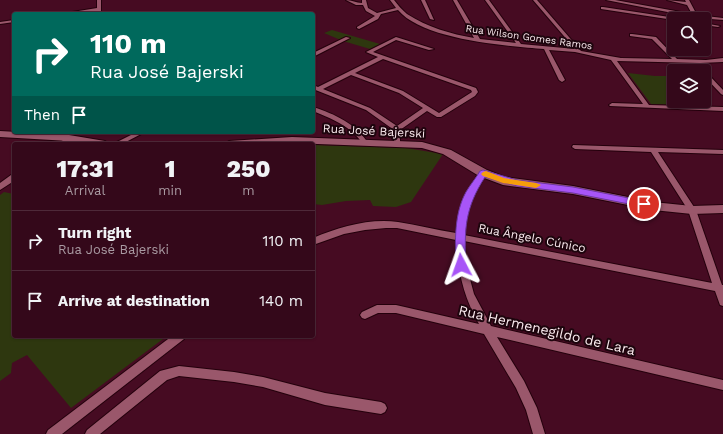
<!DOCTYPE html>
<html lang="en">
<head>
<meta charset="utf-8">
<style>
	:root { --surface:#34081a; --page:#3c1123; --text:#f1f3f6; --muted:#a99aa2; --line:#4e2939 }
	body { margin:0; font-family:"Work Sans",sans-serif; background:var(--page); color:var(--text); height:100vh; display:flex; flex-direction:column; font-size:15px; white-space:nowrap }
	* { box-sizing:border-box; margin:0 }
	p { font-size:13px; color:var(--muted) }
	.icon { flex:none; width:22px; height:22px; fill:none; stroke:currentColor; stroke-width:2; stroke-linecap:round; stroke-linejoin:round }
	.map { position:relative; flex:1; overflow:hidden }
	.details { position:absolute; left:12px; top:142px; width:303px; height:196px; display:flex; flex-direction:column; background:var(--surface); border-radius:4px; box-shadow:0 1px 3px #0004,0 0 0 1px var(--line) }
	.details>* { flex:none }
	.hud { position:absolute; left:12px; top:12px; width:303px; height:122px; border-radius:4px; box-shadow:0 1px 3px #0004,0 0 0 1px var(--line); background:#00695c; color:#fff; overflow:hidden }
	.buttons { position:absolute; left:667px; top:12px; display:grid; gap:8px }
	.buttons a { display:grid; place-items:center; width:44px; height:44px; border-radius:4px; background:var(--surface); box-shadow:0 1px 3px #0004,0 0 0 1px var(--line); font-size:20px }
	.pin { position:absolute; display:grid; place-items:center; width:34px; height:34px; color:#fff; margin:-17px; border:2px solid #fff; border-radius:50%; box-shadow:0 1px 4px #0007 }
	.me { position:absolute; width:44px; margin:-22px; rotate:356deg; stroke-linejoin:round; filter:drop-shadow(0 0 3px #0008) }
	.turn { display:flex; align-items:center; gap:14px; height:84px; padding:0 12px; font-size:18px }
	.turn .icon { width:52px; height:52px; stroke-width:2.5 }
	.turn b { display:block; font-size:28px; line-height:34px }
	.then { display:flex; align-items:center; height:38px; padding:0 12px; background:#0003; gap:8px; font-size:15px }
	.eta { display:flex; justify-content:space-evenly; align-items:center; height:68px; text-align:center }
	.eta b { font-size:24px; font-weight:800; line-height:28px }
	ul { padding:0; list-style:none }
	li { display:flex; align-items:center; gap:12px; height:60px; padding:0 12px; border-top:1px solid var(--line) }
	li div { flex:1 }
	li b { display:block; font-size:15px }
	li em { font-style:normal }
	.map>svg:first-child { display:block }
	.green { fill:#2e370f }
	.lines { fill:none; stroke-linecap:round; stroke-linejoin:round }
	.street-casing { stroke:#24000c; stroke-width:2 }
	.secondary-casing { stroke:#24000c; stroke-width:2 }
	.street { fill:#9a576b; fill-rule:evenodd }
	.secondary { fill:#9a576b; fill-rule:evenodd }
	.route { fill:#a855f7; stroke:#6d37a1 }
	.slow { fill:#f59e0b }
	.labels { text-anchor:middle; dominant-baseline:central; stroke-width:4; stroke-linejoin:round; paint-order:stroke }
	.far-street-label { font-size:10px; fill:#faeaee; stroke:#1d050d }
	.street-label { font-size:12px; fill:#faeaee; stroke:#1d050d }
	.near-street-label { font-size:14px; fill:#faeaee; stroke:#1d050d }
</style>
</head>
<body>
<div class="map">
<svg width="723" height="434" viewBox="0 0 723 434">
	<rect width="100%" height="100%" fill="#460b22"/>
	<g class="green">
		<path d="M 332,30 L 380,44 L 370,49 L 343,41 L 324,33 Z"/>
		<path d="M 628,73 L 655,76 L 674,76 L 674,101 L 697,101 L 701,106 L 651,104 Z"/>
		<path d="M 313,145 L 406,148 L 443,154 L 411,202 L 396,207 L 373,206 L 370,200 L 346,201 L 322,205 L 313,204 Z"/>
		<path d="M 4,192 L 14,194 L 14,336 L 167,336 L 71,408 L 27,355 L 12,363 L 11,373 L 0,381 L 0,195 Z"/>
	</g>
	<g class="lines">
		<defs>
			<g id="street">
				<path d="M 97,0 L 101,0 L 101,14 L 97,14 L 97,11 L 72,14 L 60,14 L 97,8 Z"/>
				<path d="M 346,0 C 352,0 356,3 362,3 L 362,0 L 366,0 L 368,8 L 377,13 L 396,8 L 390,0 L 394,0 C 398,5 402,10 407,14 C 427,27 451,34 474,38 L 453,0 L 457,0 L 480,39 L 516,43 L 485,0 L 489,0 L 521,44 L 575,49 L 533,0 L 537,0 L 581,51 L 621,58 L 672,59 L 652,39 L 630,36 L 630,34 L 632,34 L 656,37 L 677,59 L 706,60 L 723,58 L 723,62 L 700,63 L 617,61 L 649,105 L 723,107 L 723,111 L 610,106 L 609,105 L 612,103 L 643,104 L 611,60 L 575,52 L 549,50 L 565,80 L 562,82 L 559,80 L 544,49 C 507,46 423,40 398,10 L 381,14 L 378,19 L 359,29 L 357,28 L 357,27 L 375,16 L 366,11 L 363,5 L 356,5 Z"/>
				<path d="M 421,0 L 425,0 L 434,20 L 430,19 Z"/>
				<path d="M 606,0 L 615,0 L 692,14 L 687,5 L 667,0 L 686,2 L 685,0 L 689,0 L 697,15 L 723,18 L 723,20 L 698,18 L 698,19 L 695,19 L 693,17 Z"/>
				<path d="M 603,7 L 676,18 L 678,19 L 674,19 L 674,20 L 601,9 L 601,7 Z"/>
				<path d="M 14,20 L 14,22 L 0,24 L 0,22 Z"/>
				<path d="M 704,23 L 720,26 L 718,27 L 704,25 Z"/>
				<path d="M 346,37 L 350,38 L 313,57 L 313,53 Z"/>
				<path d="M 396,37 L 434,49 L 429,50 L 396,40 L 373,52 L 476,88 L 478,92 L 475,96 L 441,117 L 437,117 L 427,111 L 400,130 L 400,144 L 397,146 L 394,144 L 394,130 L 366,110 L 313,89 L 313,85 L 318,87 L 378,57 L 366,52 ZM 383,59 L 471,90 L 472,92 L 439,113 L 403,91 L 355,73 ZM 351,75 L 399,93 L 423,108 L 397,126 L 370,108 L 323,89 Z"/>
				<path d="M 704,71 L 706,72 L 723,90 L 723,95 L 721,94 L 704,76 Z"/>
				<path d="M 313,107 C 335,114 356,124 368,143 L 367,144 L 363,144 C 351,126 332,119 313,111 Z"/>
				<path d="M 137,132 L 145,132 L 122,144 L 113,144 Z"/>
				<path d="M 69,136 L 72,138 L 65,144 L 57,144 Z"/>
				<path d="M 573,145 L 723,150 L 723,154 L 658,152 L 696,210 L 722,285 L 723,285 L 723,306 L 720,305 L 715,291 L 464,241 L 467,268 L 474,294 L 491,326 L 723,380 L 723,390 L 497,337 L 524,381 L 537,408 L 545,434 L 533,434 L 526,410 L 516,388 L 484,334 L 396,313 L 378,313 L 365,319 L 362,318 L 360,315 L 362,312 L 377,305 L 396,305 L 479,324 C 463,296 458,271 456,240 L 397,228 L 386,228 L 365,230 L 344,234 L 313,245 L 313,238 C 339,227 370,218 398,222 C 417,225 437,230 456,233 C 458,210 468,190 480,171 L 483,171 L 487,173 C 474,192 465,212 464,235 L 712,283 L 688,210 L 651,152 L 575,149 L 572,147 Z"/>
				<path d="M 11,175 L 14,175 L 14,181 L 0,190 L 0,183 Z"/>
				<path d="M 172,336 L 185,336 L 184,339 L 62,434 L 46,434 L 48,430 Z"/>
				<path d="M 179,366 L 234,372 L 263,377 L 325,393 L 381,402 L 385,404 L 387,408 L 385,412 L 381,414 L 325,405 L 263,387 L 234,382 L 179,376 L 167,380 L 100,434 L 85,434 L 87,430 L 160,371 Z"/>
			</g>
			<g id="secondary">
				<path d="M 0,131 L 69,135 L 105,141 L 110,144 L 86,144 L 69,141 L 0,137 Z"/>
				<path d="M 292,137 L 422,142 L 451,150 L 487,170 L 505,177 L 573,186 L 653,202 L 692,206 L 723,205 L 723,213 L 692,214 L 653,210 L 573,194 L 503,185 L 479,176 L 443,154 L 422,148 L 292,143 L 224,144 L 229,141 Z"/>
			</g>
		</defs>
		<use href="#street" class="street-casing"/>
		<use href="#secondary" class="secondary-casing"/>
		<use href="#street" class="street"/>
		<use href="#secondary" class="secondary"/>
	</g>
	<path class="route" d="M 483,170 L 517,180 L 573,187 L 644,201 L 648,204 L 644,207 L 573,193 L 517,186 L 485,177 C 465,208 464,229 466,265 L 465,268 L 461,270 L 458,268 L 456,265 C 455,241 454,214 466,192 C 470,185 476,178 480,171 Z"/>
	<path class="slow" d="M 486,171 L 504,178 L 536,183 L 541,185 L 536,188 L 503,183 L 483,176 L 481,174 L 483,172 Z"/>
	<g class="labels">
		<g class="far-street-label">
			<text transform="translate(529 37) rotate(8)">Rua Wilson Gomes Ramos</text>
		</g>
		<g class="street-label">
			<text transform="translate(374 131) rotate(3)">Rua José Bajerski</text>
			<text transform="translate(532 238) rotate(11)">Rua Ângelo Cúnico</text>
		</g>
		<g class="near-street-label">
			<text transform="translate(547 330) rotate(13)">Rua Hermenegildo de Lara</text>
		</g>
	</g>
</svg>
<div class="buttons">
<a><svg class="icon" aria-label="search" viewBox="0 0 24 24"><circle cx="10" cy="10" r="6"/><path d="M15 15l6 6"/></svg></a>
<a><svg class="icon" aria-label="layers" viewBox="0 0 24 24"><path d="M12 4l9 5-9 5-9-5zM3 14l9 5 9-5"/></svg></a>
</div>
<div class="pin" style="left:644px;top:204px;background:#d93025"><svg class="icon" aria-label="arrive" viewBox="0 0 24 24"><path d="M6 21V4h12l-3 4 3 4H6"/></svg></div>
<svg class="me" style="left:461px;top:265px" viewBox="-20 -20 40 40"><path d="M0-17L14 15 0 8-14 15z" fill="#a855f7" stroke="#fff" stroke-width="4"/></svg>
<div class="hud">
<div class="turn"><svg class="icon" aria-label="right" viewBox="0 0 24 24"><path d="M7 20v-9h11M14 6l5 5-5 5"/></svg><div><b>110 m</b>Rua José Bajerski</div></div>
<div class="then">Then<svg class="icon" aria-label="arrive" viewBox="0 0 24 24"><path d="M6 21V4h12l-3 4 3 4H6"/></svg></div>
</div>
<section class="details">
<div class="eta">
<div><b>17:31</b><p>Arrival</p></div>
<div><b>1</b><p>min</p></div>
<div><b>250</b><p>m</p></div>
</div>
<ul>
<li><svg class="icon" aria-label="right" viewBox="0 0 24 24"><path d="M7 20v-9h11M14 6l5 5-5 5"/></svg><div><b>Turn right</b><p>Rua José Bajerski</p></div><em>110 m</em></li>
<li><svg class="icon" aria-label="arrive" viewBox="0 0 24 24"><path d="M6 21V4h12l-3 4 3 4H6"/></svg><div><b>Arrive at destination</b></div><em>140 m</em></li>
</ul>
</section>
</div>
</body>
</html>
